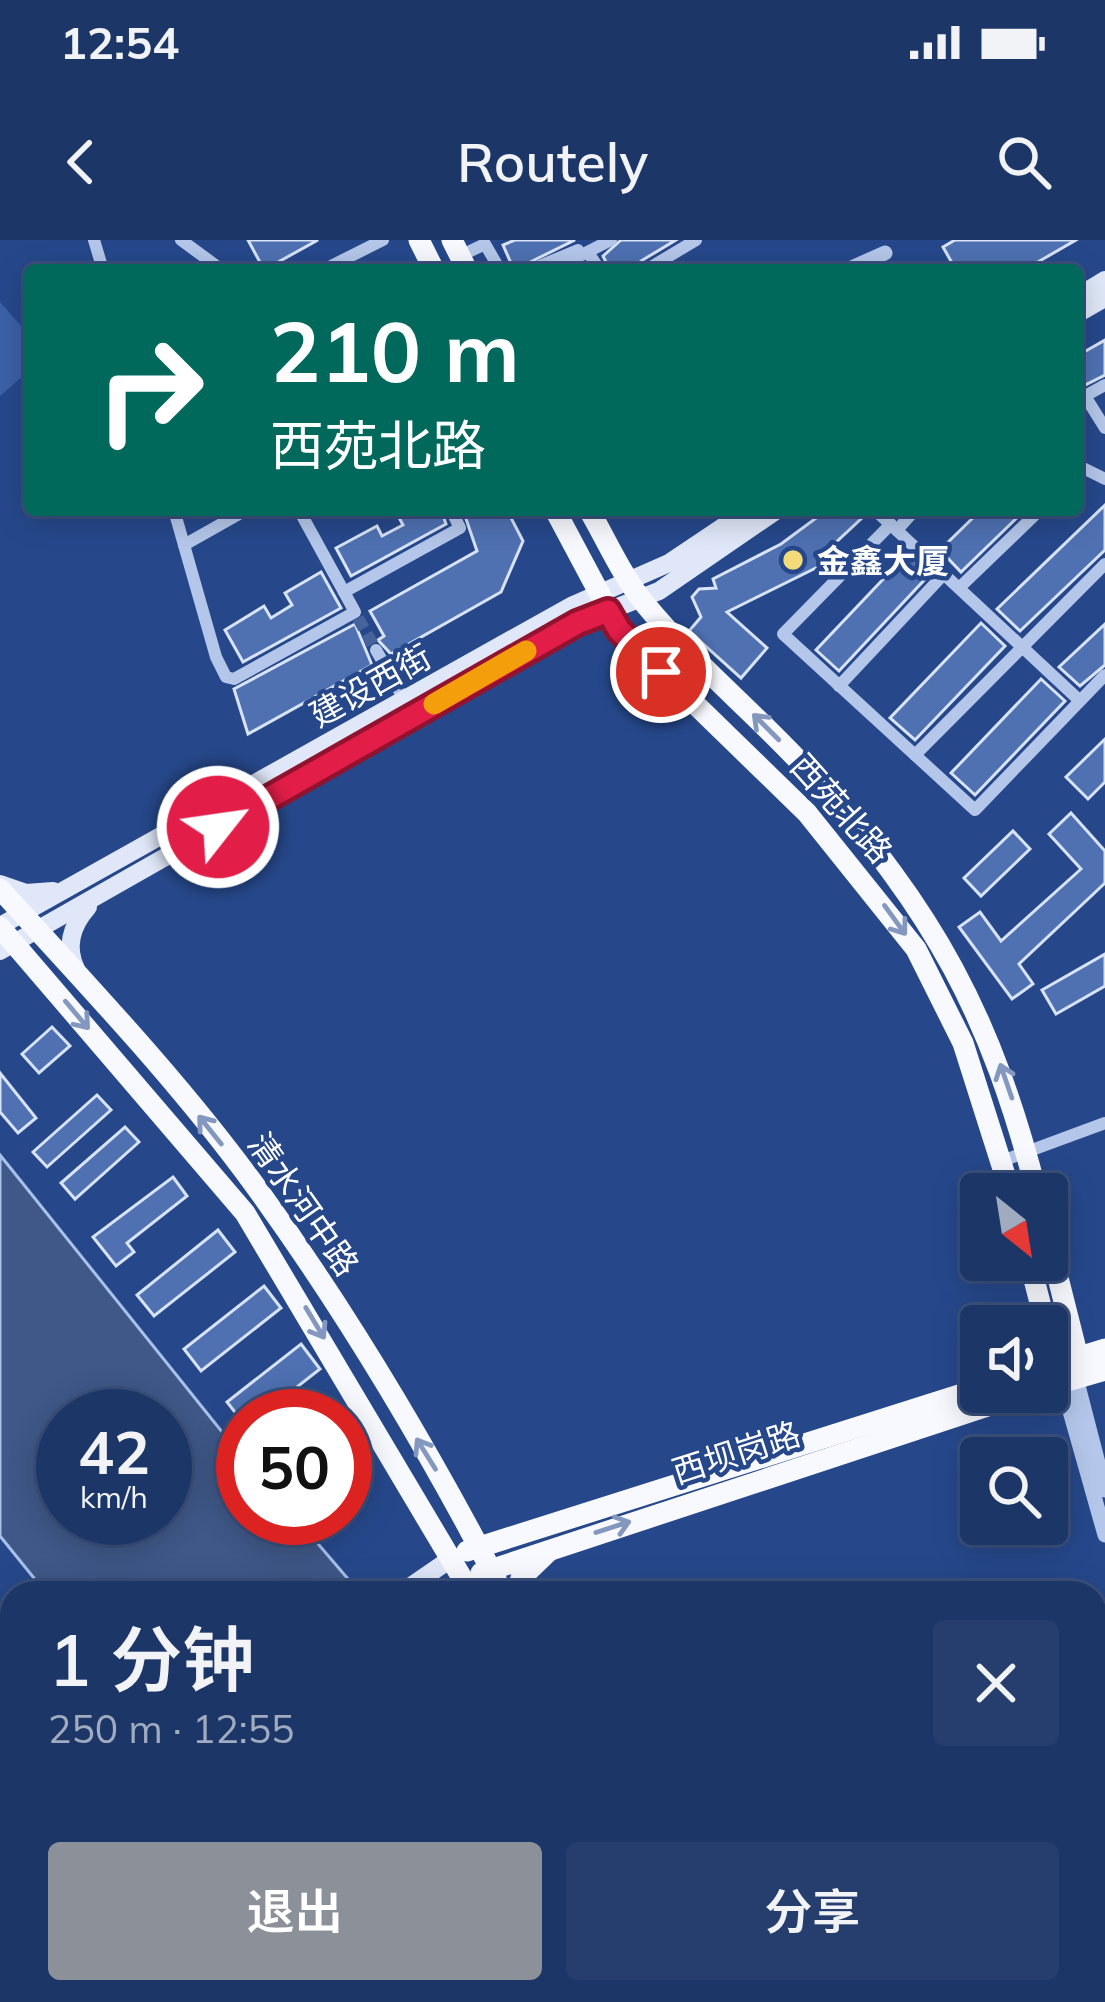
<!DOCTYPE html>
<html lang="zh">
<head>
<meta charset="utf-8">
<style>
	:root { --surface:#1c3668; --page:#253e6e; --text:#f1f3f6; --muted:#a0abc0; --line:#3a507c; --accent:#8c9099 }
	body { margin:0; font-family:Mulish,"Noto Sans SC",sans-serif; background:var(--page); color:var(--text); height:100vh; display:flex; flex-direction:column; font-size:45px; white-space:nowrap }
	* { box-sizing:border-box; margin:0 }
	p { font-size:39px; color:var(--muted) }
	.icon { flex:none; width:66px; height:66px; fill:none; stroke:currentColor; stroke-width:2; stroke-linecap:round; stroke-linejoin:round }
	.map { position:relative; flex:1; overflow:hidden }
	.side { position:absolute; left:0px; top:1341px; width:1107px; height:423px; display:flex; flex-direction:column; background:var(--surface); border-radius:36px 36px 0 0; box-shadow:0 6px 30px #0003,0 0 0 3px var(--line) }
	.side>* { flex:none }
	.top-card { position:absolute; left:24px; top:24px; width:1059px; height:252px; border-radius:12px; box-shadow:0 6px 30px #0003,0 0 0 3px var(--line); background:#00695c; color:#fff; overflow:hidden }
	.needle { width:78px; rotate:150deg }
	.buttons { position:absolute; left:960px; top:933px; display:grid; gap:24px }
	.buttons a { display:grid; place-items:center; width:108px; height:108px; border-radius:12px; background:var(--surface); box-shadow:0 6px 30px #0003,0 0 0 3px var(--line); font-size:60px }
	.speed { position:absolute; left:36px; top:1149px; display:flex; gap:24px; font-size:60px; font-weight:700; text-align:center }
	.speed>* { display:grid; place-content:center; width:156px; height:156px; border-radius:50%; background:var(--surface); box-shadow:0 6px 30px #0003,0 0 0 3px var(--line); line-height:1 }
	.speed small { font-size:30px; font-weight:400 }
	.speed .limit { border:18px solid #d22; background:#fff; color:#111 }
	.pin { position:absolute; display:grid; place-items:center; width:102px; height:102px; color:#fff; margin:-51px; border:6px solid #fff; border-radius:50%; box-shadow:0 3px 12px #0007 }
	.me { position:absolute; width:132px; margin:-66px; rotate:60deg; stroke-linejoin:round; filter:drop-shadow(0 0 9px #0008) }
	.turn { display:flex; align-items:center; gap:42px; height:252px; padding:0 48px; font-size:54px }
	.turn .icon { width:156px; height:156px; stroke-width:2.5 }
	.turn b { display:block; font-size:84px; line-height:102px }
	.round { display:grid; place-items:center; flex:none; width:126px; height:126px; border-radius:12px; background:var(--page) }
	.overview { display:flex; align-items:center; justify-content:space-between; height:204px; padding:0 48px }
	h1 { font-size:72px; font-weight:600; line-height:90px }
	.primary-button { display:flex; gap:24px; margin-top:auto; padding:24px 48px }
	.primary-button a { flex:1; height:138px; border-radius:12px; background:var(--accent); color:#fff; font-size:48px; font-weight:600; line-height:138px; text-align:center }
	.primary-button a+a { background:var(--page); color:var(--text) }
	.status { display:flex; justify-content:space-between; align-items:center; height:84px; padding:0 60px; background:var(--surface); direction:ltr }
	.status svg { height:33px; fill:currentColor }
	header { display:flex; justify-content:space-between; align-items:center; height:156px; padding:0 48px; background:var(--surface); font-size:54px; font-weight:600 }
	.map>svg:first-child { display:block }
	.green { fill:#3b61a7 }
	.water { fill:#3f5888; stroke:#a8c1ea; stroke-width:3; fill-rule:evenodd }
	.building { fill:#4f71b2; stroke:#d8e3f8; stroke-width:3 }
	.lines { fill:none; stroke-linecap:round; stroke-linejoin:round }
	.minor-tunnel { stroke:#47639c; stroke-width:12; stroke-dasharray:12 6; stroke-linecap:butt }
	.minor { stroke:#b4c7ea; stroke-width:12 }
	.tertiary { stroke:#b4c7ea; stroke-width:15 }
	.secondary { stroke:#dfe7f8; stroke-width:18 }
	.primary { stroke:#f7f9fe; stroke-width:21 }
	.oneway { stroke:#8498bf }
	.route-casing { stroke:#92132f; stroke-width:30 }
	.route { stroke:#e11d48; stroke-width:21 }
	.slow { stroke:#f59e0b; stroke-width:21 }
	.poi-dot { fill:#f3db79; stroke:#26488b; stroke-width:4.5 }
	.labels { text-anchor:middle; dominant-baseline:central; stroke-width:9; stroke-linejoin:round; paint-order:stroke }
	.poi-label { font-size:33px; font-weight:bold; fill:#fff; stroke:#26488b; text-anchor:start }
	.street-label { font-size:33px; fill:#fff; stroke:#26488b }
</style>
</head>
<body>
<div class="status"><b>12:54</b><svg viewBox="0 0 49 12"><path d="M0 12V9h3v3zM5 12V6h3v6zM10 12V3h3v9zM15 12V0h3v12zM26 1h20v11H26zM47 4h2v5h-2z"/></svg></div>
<header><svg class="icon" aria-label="back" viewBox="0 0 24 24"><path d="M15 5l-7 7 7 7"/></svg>Routely<svg class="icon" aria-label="search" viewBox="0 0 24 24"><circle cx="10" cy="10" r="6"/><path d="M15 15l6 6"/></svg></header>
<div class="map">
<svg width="1105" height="1762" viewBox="0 0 1105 1762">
	<rect width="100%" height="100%" fill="#26488b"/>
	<path class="green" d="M 0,62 L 30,96 L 30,130 L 0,156 Z"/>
	<g class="water">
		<path d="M 0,915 L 243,1218 L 243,1278 L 296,1278 L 360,1353 L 46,1353 L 0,1296 ZM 63,1176 L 165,1176 L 165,1278 L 63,1278 Z"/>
		<path d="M 298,1752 L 597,1752 L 601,1762 L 304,1762 Z"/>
	</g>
	<g class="building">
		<path d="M 248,0 L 318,0 L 271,26 L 262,26 Z"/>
		<path d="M 515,0 L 575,0 L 514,30 L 503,5 Z"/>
		<path d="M 621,0 L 676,0 L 641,21 L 636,30 L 610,30 L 603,16 Z"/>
		<path d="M 955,0 L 1076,0 L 1024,30 L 956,30 L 943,7 Z"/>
		<path d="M 1105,100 L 1105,135 L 1077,149 L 1077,116 Z"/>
		<path d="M 1105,265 L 1105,310 L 1020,391 L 997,369 Z"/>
		<path d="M 404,270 L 441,270 L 446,284 L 351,336 L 336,308 L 377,286 L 382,296 L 403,285 L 397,274 Z"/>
		<path d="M 463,270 L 507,270 L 523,301 L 501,352 L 391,414 L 378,400 L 384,396 L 370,371 L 477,311 Z"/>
		<path d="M 827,270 L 854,270 L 862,278 L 831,307 L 838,317 L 727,372 L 767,408 L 741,438 L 689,391 L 701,377 L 692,357 L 699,349 L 716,348 L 713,339 L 781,304 Z"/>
		<path d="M 981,270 L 1025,270 L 961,332 L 940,310 Z"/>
		<path d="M 907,314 L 929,335 L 839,431 L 816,410 Z"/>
		<path d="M 321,332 L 341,368 L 243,422 L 225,390 L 264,366 L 271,378 L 292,365 L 285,353 Z"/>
		<path d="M 981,383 L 1005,406 L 915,500 L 890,478 Z"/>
		<path d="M 355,384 L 372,425 L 248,494 L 234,449 Z"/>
		<path d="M 1105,384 L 1105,425 L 1080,446 L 1059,427 Z"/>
		<path d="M 1041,439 L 1065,461 L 975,555 L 951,533 Z"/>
		<path d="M 1105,499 L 1105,542 L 1088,559 L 1066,537 Z"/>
		<path d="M 1071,573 L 1105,611 L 1105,643 L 1019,724 L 1033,744 L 1012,759 L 959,687 L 980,672 L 1001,701 L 1081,629 L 1049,594 Z"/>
		<path d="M 1013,591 L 1030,609 L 981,656 L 964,638 Z"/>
		<path d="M 1105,714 L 1105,746 L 1056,774 L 1042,750 Z"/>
		<path d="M 52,787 L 70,806 L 39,833 L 22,814 Z"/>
		<path d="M 0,833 L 36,878 L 18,893 L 0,872 Z"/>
		<path d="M 97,855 L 111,870 L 47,927 L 33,912 Z"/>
		<path d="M 125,887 L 139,902 L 75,959 L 61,943 Z"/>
		<path d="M 173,937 L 187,956 L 127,1003 L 134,1012 L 116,1026 L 93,997 Z"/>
		<path d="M 218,990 L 235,1012 L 154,1076 L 137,1055 Z"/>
		<path d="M 264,1046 L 281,1068 L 201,1131 L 184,1109 Z"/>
		<path d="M 301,1104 L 320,1129 L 260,1176 L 238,1176 L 227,1162 Z"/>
	</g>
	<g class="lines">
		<path class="minor-tunnel" d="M 358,378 L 376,410"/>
		<g class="minor">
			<path d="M 94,0 L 103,30"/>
			<path d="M 181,0 L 222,30"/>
			<path d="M 589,14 L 600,30"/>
			<path d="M 460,16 L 485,4 L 500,30"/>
			<path d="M 323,30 L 383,0"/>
			<path d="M 530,30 L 578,10"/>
			<path d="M 552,30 L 611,0"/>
			<path d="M 646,30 L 696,0"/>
			<path d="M 1105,145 L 1085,156 L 1105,188"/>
			<path d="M 1077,225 L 1105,239"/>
			<path d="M 174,270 L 216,417 L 226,437 L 234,439 L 355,372 L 299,270"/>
			<path d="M 875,270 L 1079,460"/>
			<path d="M 891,284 L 783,394 L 975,570 L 1105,435"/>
			<path d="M 897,290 L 915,270"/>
			<path d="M 184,305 L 246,270"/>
			<path d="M 959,348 L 1040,270"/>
			<path d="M 344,352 L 460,288 L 451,270"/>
			<path d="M 376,410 L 405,461"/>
			<path d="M 839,446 L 944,334"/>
			<path d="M 915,515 L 1105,324"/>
			<path d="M 1002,921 L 1105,883"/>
			<path d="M 0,1519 L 12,1512"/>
			<path d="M 0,1708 L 12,1701"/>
			<path d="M 33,1762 L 49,1752"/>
			<path d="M 979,1762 L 994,1752"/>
		</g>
		<g class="tertiary">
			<path d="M 847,30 L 885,13"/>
			<path d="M 1076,1138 L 1105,1250"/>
			<path d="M 1062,1143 L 1105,1295"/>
			<path d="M 1095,1460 L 1105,1434"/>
			<path d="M 1095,1488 L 1105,1462"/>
			<path d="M 1095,1647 L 1105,1658"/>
			<path d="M 1095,1668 L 1105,1679"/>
			<path d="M 795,1762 L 808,1752"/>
			<path d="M 812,1762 L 826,1752"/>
		</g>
		<g class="secondary">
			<path d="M 1077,57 L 1105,40"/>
			<path d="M 1077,74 L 1105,58"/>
			<path d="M 0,644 L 26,653 L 53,651"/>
			<path d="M 0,686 L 571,366 L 669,323 L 748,270"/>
			<path d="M 0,711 L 577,383 L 659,351 L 777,270"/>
			<path d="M 76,729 C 65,706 72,685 88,667"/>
			<path d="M 401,1353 L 452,1318"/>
			<path d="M 0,1413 L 12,1430"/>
			<path d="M 0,1437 L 12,1457"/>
			<path d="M 0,1636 L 12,1629"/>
			<path d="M 0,1654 L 12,1647"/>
			<path d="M 193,1752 L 199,1762"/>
			<path d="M 210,1752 L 216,1762"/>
		</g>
		<g class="primary">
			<path d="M 419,0 L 434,30"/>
			<path d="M 452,0 L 467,30"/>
			<path d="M 555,270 L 619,390 L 807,573 L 916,709 L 963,803 L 1011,954"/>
			<path d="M 589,270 C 607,301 622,336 645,364 C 695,425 758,475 811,534 C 935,672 991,775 1037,954"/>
			<path d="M 0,649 C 88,746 179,841 256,947 C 348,1074 431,1214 503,1353"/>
			<path d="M 0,687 L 245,973 L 471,1353"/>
			<path d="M 1047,994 L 1078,1117 L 1076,1138"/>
			<path d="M 1029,1020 L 1046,1086"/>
			<path d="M 1047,1127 L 1105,1109"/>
			<path d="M 1047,1147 L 1105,1130"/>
			<path d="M 467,1311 L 981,1148"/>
			<path d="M 481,1333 L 1030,1152"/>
			<path d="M 517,1353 L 521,1338 L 548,1312"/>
			<path d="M 642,1752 L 647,1762"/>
			<path d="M 670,1752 L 674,1762"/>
		</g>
	</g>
	<defs><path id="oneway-shaft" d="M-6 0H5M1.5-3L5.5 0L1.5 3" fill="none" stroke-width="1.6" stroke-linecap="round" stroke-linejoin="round" transform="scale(3)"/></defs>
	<g class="oneway">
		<use href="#oneway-shaft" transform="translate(766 487) rotate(-135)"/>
		<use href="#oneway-shaft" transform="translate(895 680) rotate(54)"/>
		<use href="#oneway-shaft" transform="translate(77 775) rotate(50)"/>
		<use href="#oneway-shaft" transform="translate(1006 841) rotate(-109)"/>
		<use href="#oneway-shaft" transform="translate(210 890) rotate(-129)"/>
		<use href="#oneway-shaft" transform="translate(315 1083) rotate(59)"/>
		<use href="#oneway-shaft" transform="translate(426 1214) rotate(-122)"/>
		<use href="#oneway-shaft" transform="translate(613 1287) rotate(-18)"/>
	</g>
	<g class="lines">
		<defs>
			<path id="route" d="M 218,587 L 577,383 L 608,371 L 619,390 L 661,432"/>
		</defs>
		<use href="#route" class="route-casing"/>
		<use href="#route" class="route"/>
		<path class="slow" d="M 434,464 L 526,411"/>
	</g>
	<circle class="poi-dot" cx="793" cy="320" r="12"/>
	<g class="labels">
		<g class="poi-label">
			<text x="817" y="320">金鑫大厦</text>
		</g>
		<g class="street-label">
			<text transform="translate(370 445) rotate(-29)">建设西街</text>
			<text transform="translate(842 568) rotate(48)">西苑北路</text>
			<text transform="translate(304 964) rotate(55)">清水河中路</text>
			<text transform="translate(736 1212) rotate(-18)">西坝岗路</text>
		</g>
	</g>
</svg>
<div class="buttons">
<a><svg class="needle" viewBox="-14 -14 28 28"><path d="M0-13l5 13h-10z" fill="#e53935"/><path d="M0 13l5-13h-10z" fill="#a0abc0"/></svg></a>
<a><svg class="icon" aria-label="sound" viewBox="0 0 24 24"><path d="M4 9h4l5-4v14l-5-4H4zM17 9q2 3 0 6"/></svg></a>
<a><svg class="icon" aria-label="search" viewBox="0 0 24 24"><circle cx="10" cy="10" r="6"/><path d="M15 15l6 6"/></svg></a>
</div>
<div class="speed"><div>42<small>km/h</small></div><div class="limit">50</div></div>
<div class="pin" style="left:661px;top:432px;background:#d93025"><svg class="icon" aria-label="arrive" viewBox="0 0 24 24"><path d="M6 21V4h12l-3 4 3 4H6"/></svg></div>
<svg class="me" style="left:218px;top:587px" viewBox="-20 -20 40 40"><circle r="17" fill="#e11d48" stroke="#fff" stroke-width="3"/><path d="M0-11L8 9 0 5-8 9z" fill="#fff"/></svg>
<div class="top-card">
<div class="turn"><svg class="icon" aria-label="right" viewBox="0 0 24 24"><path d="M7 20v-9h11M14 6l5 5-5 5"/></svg><div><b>210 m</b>西苑北路</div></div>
</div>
<section class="side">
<div class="overview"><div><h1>1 分钟</h1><p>250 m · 12:55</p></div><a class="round"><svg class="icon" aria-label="close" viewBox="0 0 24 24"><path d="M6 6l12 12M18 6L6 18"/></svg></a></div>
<div class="primary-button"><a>退出</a><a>分享</a></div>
</section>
</div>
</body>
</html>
